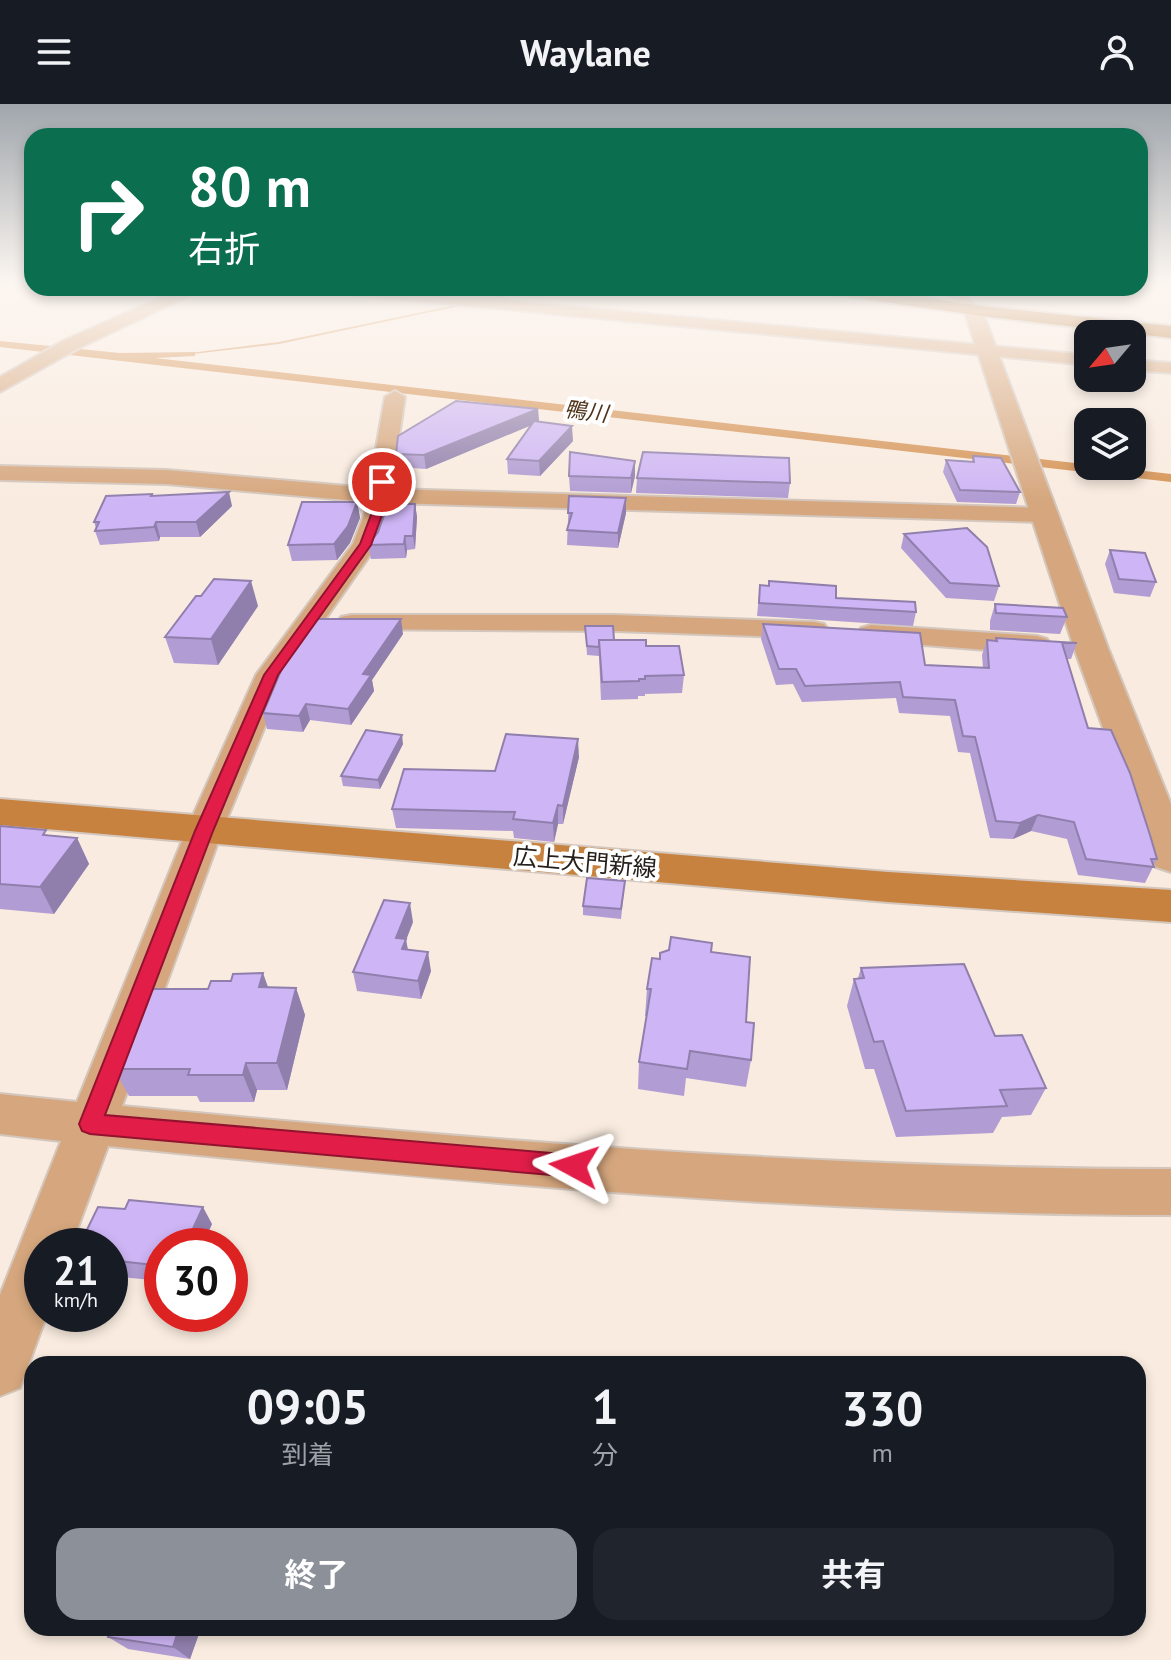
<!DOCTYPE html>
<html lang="ja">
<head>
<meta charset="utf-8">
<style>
	:root { --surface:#171b24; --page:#20242c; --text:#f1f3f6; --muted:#9ea1a6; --accent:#8c9099 }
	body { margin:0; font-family:"PT Sans","Noto Sans JP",sans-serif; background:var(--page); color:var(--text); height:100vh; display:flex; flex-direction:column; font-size:30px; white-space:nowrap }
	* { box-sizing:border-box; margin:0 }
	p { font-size:26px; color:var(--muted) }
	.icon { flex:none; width:44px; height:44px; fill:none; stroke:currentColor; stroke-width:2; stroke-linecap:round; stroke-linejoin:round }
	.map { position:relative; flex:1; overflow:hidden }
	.side { position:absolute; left:24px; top:1252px; width:1122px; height:280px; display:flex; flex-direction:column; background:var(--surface); border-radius:24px; box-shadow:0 4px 12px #0003 }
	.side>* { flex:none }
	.banner { position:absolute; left:24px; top:24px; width:1124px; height:168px; border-radius:24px; box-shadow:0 4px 12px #0003; background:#0b6e4f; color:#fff; overflow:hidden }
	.needle { width:52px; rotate:241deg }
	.tools { position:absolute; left:1074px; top:216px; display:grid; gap:16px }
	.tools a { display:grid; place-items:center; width:72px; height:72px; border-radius:16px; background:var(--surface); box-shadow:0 4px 12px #0003; font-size:40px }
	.speed { position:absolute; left:24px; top:1124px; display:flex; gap:16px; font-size:40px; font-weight:700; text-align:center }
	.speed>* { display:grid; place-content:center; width:104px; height:104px; border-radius:50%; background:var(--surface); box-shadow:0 4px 12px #0003; line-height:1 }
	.speed small { font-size:20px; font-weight:400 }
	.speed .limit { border:12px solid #d22; background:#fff; color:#111 }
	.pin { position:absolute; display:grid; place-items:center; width:68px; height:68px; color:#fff; margin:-34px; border:4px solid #fff; border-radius:50%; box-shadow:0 2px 8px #0007 }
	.me { position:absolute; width:88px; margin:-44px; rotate:275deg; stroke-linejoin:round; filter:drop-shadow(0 0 6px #0008) }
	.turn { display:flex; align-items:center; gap:28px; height:168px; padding:0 32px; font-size:36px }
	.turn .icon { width:104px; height:104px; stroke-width:2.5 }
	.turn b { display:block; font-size:56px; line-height:68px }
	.eta { display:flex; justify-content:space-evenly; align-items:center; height:136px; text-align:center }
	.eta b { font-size:48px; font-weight:700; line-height:56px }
	.cta { display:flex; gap:16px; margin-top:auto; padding:16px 32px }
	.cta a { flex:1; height:92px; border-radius:24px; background:var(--accent); color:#fff; font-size:32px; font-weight:700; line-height:92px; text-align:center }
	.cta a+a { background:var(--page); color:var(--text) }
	header { display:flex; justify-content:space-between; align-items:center; height:104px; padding:0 32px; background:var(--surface); font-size:36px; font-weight:700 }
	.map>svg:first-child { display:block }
	.water { fill:#d59253 }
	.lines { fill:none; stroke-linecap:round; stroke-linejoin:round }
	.stream { fill:#d59253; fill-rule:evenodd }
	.minor-casing { stroke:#d3c6bc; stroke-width:4 }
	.tertiary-casing { stroke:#d3c6bc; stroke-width:4 }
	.secondary-casing { stroke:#d3c6bc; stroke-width:4 }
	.primary-casing { stroke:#d3c6bc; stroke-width:4 }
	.minor { fill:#d6a77e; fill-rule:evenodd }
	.tertiary { fill:#d6a77e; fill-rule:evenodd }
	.secondary { fill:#c88240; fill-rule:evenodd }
	.primary { fill:#b16d28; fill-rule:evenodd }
	.wall { fill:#b19cd3 }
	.shaded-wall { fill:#907fac }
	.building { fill:#ceb5f5; stroke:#907fac; stroke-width:2 }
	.route { fill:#e11d48; stroke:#92132f; stroke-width:2 }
	.labels { text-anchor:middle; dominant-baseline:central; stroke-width:8; stroke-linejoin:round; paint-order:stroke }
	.far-water-label { font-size:22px; font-style:italic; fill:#503419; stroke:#fff }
	.street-label { font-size:24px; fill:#25201b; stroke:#fff }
</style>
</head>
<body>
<header><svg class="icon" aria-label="menu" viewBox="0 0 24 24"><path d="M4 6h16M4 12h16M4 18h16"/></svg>Waylane<svg class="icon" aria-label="person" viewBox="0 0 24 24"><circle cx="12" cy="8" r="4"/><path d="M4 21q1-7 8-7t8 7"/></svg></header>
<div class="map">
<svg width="1171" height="1556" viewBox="0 0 1171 1556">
	<rect width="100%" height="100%" fill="#f9ebdf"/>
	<path class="water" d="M 0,237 L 120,249 L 195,248 L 195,252 L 155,254 L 1171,370 L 1171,378 L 0,243 Z"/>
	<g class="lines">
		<path class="stream" d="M 537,184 L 545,184 L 279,240 L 184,251 L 182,250 L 279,238 Z"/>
		<defs>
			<g id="minor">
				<path d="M 318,184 L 373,184 L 1088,251 L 1088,261 L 325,188 Z"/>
				<path d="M 943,184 L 959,184 L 981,206 L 979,209 L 967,209 Z"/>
				<path d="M 1132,256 L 1171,259 L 1171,269 L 1132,266 Z"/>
				<path d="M 395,287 L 405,293 L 391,385 L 1043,404 L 1051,406 L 1055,411 L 1051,416 L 1043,418 L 392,399 L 377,441 L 286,571 L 222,727 L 122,1002 C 470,1035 821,1065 1171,1065 L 1171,1111 C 816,1111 461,1078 108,1042 L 71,1142 L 42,1142 L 42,1210 L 47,1210 L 20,1284 L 0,1292 L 0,1191 L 61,1037 L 0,1030 L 0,990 L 77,998 L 186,727 L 256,571 L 353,440 L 369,398 L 167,380 L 0,376 L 0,362 L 167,366 L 369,384 L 385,293 Z"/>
				<path d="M 351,511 L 616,511 L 814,518 L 824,520 L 828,526 L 824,532 L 814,534 L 616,527 L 341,525 L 337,519 L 341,513 Z"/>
				<path d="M 871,521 L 1037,532 L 1047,535 L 1051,541 L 1047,547 L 1037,550 L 861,536 L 857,530 L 861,524 Z"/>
			</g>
			<g id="tertiary">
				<path d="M 182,184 L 205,184 L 77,245 L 0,288 L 0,273 L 63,237 Z"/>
				<path d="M 973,201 L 982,206 L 1108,544 L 1171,700 L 1171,768 L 1156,763 L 1150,753 L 1074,544 L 964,206 Z"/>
			</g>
			<path id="secondary" d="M 0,695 L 888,768 L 1171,786 L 1171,818 L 888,798 L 0,721 Z"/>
			<path id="primary" d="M 813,184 L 858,184 L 989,203 L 1171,222 L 1171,234 L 989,213 L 822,189 Z"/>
		</defs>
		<use href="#minor" class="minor-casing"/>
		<use href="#tertiary" class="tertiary-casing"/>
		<use href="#secondary" class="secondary-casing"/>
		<use href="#primary" class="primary-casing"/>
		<use href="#minor" class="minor"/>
		<use href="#tertiary" class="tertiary"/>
		<use href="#secondary" class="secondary"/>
		<use href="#primary" class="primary"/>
	</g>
	<g class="wall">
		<path d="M 683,184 L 747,184 L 746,189 L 685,187 Z"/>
		<path d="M 538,305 L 539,318 L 573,337 L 540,372 L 508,370 L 507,355 L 531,321 L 426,365 L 397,363 L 396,350 Z"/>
		<path d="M 973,352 L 1020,388 L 1016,400 L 957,398 L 943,368 L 946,356 L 972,357 Z"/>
		<path d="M 635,357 L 635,372 L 631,389 L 570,387 L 569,372 Z"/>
		<path d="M 637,374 L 790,379 L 788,394 L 636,389 Z"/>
		<path d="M 152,390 L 153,392 L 232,402 L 200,433 L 160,433 L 159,437 L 100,441 L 95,427 L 96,424 L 94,418 Z"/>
		<path d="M 569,392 L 626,409 L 618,444 L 567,441 Z"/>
		<path d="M 357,398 L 360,414 L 350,439 L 337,456 L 292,457 L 288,441 Z"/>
		<path d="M 415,400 L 417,413 L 415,445 L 407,446 L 406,454 L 371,455 L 368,441 Z"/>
		<path d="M 904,430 L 999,482 L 994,497 L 946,494 L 901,444 Z"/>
		<path d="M 1110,446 L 1156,478 L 1150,493 L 1114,489 L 1105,460 Z"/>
		<path d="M 760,481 L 836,494 L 916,508 L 913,522 L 757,512 Z"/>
		<path d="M 995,500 L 1067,513 L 1060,530 L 990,526 L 990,517 Z"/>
		<path d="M 258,502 L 218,561 L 174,559 L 165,533 Z"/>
		<path d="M 763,520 L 925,561 L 983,564 L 982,551 L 987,536 L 996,537 L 996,534 L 1077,539 L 1071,555 L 1066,555 L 1088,624 L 1157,755 L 1145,779 L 1078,771 L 1067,735 L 1031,727 L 1013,735 L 990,734 L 970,649 L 958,648 L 950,612 L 899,609 L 896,594 L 802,598 L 793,580 L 776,581 L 761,535 Z"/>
		<path d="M 585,522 L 614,536 L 646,542 L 684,571 L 682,589 L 645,590 L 645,592 L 638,592 L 638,595 L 601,596 L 599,552 L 587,551 Z"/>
		<path d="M 403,530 L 372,576 L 374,587 L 351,621 L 310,616 L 303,628 L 267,625 L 263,609 Z"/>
		<path d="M 403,640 L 380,685 L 343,682 L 341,672 Z"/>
		<path d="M 579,653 L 563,720 L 558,720 L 554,738 L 514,734 L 513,727 L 396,724 L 392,705 L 495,667 Z"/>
		<path d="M 0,722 L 49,731 L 77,734 L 89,760 L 54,810 L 0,805 Z"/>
		<path d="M 624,787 L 621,815 L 583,811 L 583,802 Z"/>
		<path d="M 413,818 L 406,836 L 408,845 L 431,867 L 421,895 L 357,887 L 353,868 Z"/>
		<path d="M 711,848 L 746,918 L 751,956 L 746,983 L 686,974 L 684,992 L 638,985 L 639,958 L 647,912 L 645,912 L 647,885 L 660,855 Z"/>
		<path d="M 861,864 L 995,932 L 1046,984 L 1031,1011 L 1002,1013 L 993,1029 L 896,1033 L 874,965 L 865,965 L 847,902 L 854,875 L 858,874 Z"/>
		<path d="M 296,884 L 305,911 L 287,986 L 257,986 L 254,998 L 200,998 L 197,992 L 129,992 L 114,965 L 208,885 Z"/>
		<path d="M 212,1120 L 202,1142 L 162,1142 L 162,1177 L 110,1172 L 110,1142 Z"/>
		<path d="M 111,1524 L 201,1524 L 190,1555 L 128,1545 L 108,1533 Z"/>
	</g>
	<g class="shaded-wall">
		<path d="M 538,305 L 539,318 L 426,365 L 424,351 Z"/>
		<path d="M 572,322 L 573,337 L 540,372 L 539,357 Z"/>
		<path d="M 635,357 L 635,372 L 631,389 L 631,374 Z"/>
		<path d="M 229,388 L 232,402 L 200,433 L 196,418 Z"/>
		<path d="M 626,394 L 626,409 L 618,444 L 618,429 Z"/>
		<path d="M 357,398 L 360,414 L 350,439 L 337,456 L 334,440 Z"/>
		<path d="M 415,400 L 417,413 L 415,445 L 413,432 Z"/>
		<path d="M 156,418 L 160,433 L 159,437 L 154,423 Z"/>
		<path d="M 405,432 L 407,446 L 406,454 L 404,440 Z"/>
		<path d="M 251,477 L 258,502 L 218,561 L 211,535 Z"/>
		<path d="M 401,515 L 403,530 L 372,576 L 374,587 L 351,621 L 348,605 L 363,570 Z"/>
		<path d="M 306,600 L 310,616 L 303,628 L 299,612 Z"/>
		<path d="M 402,631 L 403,640 L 380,685 L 378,676 Z"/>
		<path d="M 578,635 L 579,653 L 563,720 L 563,702 Z"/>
		<path d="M 558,701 L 558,720 L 554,738 L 553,719 Z"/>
		<path d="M 1038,711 L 1031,727 L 1013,735 L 1020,719 Z"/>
		<path d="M 77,734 L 89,760 L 54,810 L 40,783 Z"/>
		<path d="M 410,799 L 413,818 L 406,836 L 409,854 L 396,834 Z"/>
		<path d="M 428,848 L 431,867 L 421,895 L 418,877 Z"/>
		<path d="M 263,869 L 273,897 L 259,883 Z"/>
		<path d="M 296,884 L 305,911 L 287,986 L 277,959 Z"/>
		<path d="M 246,959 L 257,986 L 254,998 L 243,971 Z"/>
		<path d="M 203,1103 L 212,1120 L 202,1142 L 185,1142 Z"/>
		<path d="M 179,1524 L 201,1524 L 190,1555 L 173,1543 Z"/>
	</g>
	<g class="building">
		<path d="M 456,297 L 538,305 L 424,351 L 396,350 L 398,332 Z"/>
		<path d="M 534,317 L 572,322 L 539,357 L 507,355 Z"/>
		<path d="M 570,348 L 635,357 L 631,374 L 569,372 Z"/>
		<path d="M 643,348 L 789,354 L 790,379 L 637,374 Z"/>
		<path d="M 973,352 L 1001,354 L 1020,388 L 960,386 L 946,356 L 974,358 Z"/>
		<path d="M 229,388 L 196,418 L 156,418 L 154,423 L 95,427 L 99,418 L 94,418 L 106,392 L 152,390 L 151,392 Z"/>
		<path d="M 569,392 L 626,394 L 618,429 L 567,426 L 572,409 L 568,409 Z"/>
		<path d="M 302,398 L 357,398 L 348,422 L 334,440 L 288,441 Z"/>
		<path d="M 388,400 L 415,400 L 413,432 L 405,432 L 404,440 L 368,441 L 378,428 Z"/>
		<path d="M 967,424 L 987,443 L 999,482 L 950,479 L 904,430 Z"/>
		<path d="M 1110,446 L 1145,449 L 1156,478 L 1119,475 Z"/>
		<path d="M 214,475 L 251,477 L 211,535 L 165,533 L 196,492 L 201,492 Z"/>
		<path d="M 769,477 L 836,482 L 836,494 L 915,498 L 916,508 L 759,499 L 760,481 L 769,482 Z"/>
		<path d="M 995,500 L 1063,504 L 1067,513 L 996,509 Z"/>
		<path d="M 317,515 L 401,515 L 363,570 L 371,571 L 348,605 L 306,600 L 299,612 L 263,609 L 282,564 Z"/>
		<path d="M 763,520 L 920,529 L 925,561 L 989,564 L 987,536 L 997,537 L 996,534 L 1077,539 L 1062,539 L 1088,624 L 1111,626 L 1130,669 L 1150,731 L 1157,755 L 1151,755 L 1154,763 L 1086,755 L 1074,718 L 1038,711 L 1020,719 L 996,717 L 975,633 L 963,632 L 955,596 L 903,593 L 900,578 L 805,582 L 796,565 L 779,565 Z"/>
		<path d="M 585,522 L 613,522 L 614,536 L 599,536 L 599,543 L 587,542 Z"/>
		<path d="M 599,536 L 646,536 L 646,542 L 679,542 L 684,571 L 645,572 L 645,575 L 639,575 L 639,577 L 602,578 Z"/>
		<path d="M 366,626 L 402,631 L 378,676 L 341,672 Z"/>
		<path d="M 506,630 L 578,635 L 563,702 L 558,701 L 553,719 L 513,715 L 515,708 L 392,705 L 404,665 L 495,667 Z"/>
		<path d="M 0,722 L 46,726 L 43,731 L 77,734 L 40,783 L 0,780 Z"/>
		<path d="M 587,774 L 625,777 L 621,805 L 583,802 Z"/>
		<path d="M 384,796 L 410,799 L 396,834 L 406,835 L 402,845 L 428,848 L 418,877 L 353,868 Z"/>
		<path d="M 671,833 L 712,839 L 711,848 L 750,853 L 746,918 L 754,919 L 751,956 L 690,947 L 687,965 L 639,958 L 651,885 L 647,885 L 652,854 L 660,855 L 660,849 L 669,846 Z"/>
		<path d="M 964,860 L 995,932 L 1022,931 L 1046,984 L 1000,986 L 1007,1002 L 906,1007 L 883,937 L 874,938 L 854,875 L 864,874 L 861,864 Z"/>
		<path d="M 263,869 L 259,883 L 296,884 L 277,959 L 246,959 L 243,971 L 188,971 L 190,965 L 114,965 L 146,885 L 208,885 L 211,877 L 231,877 L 233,870 Z"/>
		<path d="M 129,1096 L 203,1103 L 185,1142 L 162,1142 L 162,1162 L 110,1156 L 110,1142 L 79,1142 L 98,1103 L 125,1105 Z"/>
		<path d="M 111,1524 L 179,1524 L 173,1543 L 108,1533 Z"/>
	</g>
	<linearGradient id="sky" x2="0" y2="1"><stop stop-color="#a0a6ac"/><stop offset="0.45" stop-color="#fcf6f1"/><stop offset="1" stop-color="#fcf6f1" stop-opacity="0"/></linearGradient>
	<rect width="1171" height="397" fill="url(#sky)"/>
	<path class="route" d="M 382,375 L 387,378 L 385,389 L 389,392 L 371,441 L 278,571 L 213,727 L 105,1011 L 574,1051 L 582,1055 L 586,1062 L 582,1069 L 574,1073 L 90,1030 L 82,1027 L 79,1020 L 195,727 L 264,571 L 360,440 L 377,395 L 373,392 L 377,378 Z"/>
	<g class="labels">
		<g class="far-water-label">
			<text transform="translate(586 307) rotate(7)">鴨川</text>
		</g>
		<g class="street-label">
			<text transform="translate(585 758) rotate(5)">広上大門新線</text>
		</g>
	</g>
</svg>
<div class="tools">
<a><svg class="needle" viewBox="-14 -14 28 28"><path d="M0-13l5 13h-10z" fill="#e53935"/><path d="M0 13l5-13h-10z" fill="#9ea1a6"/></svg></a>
<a><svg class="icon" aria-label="layers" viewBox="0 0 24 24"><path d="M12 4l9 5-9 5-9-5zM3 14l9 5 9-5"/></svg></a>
</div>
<div class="speed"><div>21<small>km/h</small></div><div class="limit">30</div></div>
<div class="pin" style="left:382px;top:378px;background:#d93025"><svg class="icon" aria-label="arrive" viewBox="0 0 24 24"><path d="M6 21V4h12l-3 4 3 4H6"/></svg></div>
<svg class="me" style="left:574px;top:1062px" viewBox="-20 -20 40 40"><path d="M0-17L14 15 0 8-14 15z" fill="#e11d48" stroke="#fff" stroke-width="4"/></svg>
<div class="banner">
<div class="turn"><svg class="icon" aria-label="right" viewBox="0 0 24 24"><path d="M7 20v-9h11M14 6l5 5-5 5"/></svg><div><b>80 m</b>右折</div></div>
</div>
<section class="side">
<div class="eta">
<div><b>09:05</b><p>到着</p></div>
<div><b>1</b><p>分</p></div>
<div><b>330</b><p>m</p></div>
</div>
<div class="cta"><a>終了</a><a>共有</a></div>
</section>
</div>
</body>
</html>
